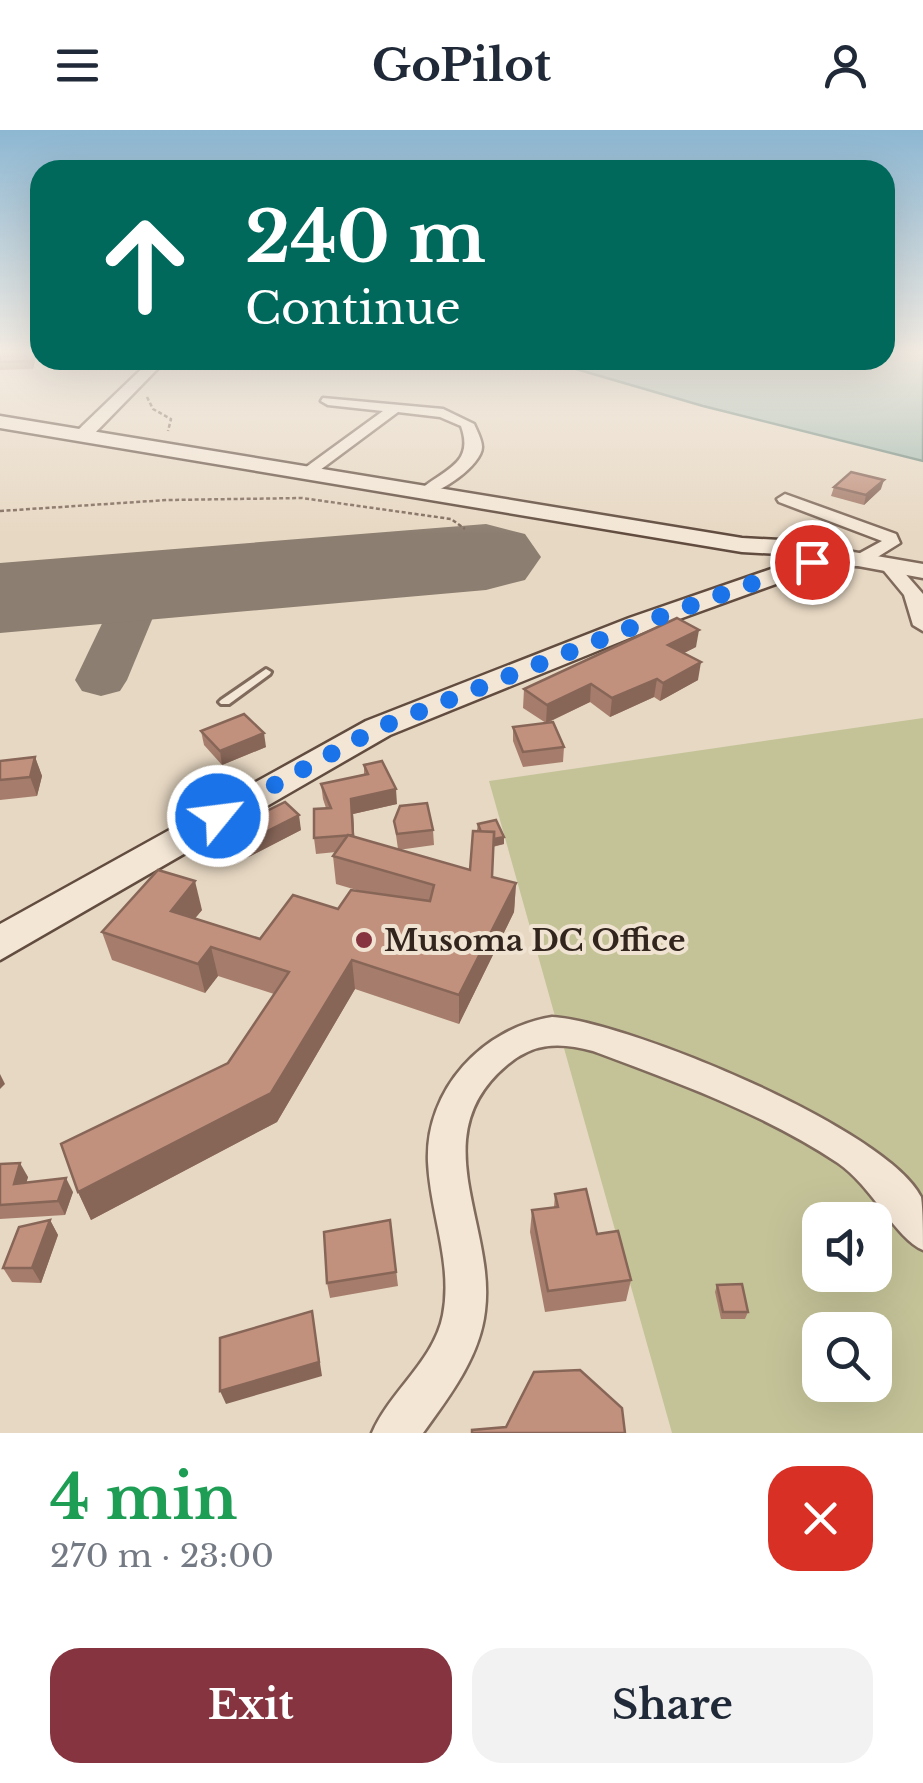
<!DOCTYPE html>
<html lang="en">
<head>
<meta charset="utf-8">
<style>
	:root { --surface:#fff; --page:#f2f2f3; --text:#1f2937; --muted:#747a83; --accent:#86343f }
	body { margin:0; font-family:"Libre Baskerville",serif; background:var(--page); color:var(--text); height:100vh; display:flex; flex-direction:column; font-size:38px; white-space:nowrap }
	* { box-sizing:border-box; margin:0 }
	p { font-size:32px; color:var(--muted) }
	.icon { flex:none; width:55px; height:55px; fill:none; stroke:currentColor; stroke-width:2; stroke-linecap:round; stroke-linejoin:round }
	.map { position:relative; height:1303px; overflow:hidden }
	.drawer { display:flex; flex-direction:column; background:var(--surface); flex:1 }
	.drawer>* { flex:none }
	.top-card { position:absolute; left:30px; top:30px; width:865px; height:210px; border-radius:30px; box-shadow:0 10px 40px #0002; background:#00695c; color:#fff; overflow:hidden }
	.buttons { position:absolute; left:802px; top:1072px; display:grid; gap:20px }
	.buttons a { display:grid; place-items:center; width:90px; height:90px; border-radius:20px; background:var(--surface); box-shadow:0 10px 40px #0002; font-size:50px }
	.pin { position:absolute; display:grid; place-items:center; width:85px; height:85px; color:#fff; margin:-42px; border:5px solid #fff; border-radius:50%; box-shadow:0 2px 10px #0007 }
	.me { position:absolute; width:110px; margin:-55px; rotate:61deg; stroke-linejoin:round; filter:drop-shadow(0 0 8px #0008) }
	.turn { display:flex; align-items:center; gap:35px; height:210px; padding:0 50px; font-size:45px }
	.turn .icon { width:130px; height:130px; stroke-width:2.5 }
	.turn b { display:block; font-size:70px; line-height:85px }
	.round { display:grid; place-items:center; flex:none; width:105px; height:105px; border-radius:30px; background:var(--page) }
	.overview { display:flex; align-items:center; justify-content:space-between; height:170px; padding:0 50px }
	h1 { font-size:60px; font-weight:700; line-height:75px; color:#1e9e55 }
	.button { display:flex; gap:20px; margin-top:auto; padding:20px 50px }
	.button a { flex:1; height:115px; border-radius:30px; background:var(--accent); color:#fff; font-size:40px; font-weight:700; line-height:115px; text-align:center }
	.button a+a { background:var(--page); color:var(--text) }
	header { display:flex; justify-content:space-between; align-items:center; height:130px; padding:0 50px; background:var(--surface); font-size:45px; font-weight:700 }
	.map>svg:first-child { display:block }
	.green { fill:#c4c398; fill-rule:evenodd }
	.water { fill:#a4bbb1; stroke:#6d877d; stroke-width:2.5 }
	.lines { fill:none; stroke-linecap:round; stroke-linejoin:round }
	.taxiway { fill:#8c7e70; fill-rule:evenodd }
	.runway { fill:#8c7e70; fill-rule:evenodd }
	.service-casing { stroke:#7f6a5c; stroke-width:6 }
	.minor-casing { stroke:#7f6a5c; stroke-width:5 }
	.tertiary-casing { stroke:#7f6a5c; stroke-width:5 }
	.secondary-casing { stroke:#614c3f; stroke-width:5 }
	.path { stroke:#7f6a5c; stroke-width:2.5; stroke-dasharray:4 2.5; stroke-linecap:butt }
	.service { fill:#f3e6d5; fill-rule:evenodd }
	.minor { fill:#f3e6d5; fill-rule:evenodd }
	.tertiary { fill:#f3e6d5; fill-rule:evenodd }
	.secondary { fill:#f3e6d5; fill-rule:evenodd }
	.wall { fill:#a67d6c }
	.shaded-wall { fill:#876658 }
	.building { fill:#c1917e; stroke:#876658; stroke-width:2.5 }
	.route { stroke:#1a73e8; stroke-width:18; stroke-dasharray:0 32.4 }
	.poi-dot { fill:#86343f; stroke:#f0e3d1; stroke-width:4 }
	.labels { text-anchor:middle; dominant-baseline:central; stroke-width:8; stroke-linejoin:round; paint-order:stroke }
	.poi-label { font-size:30px; font-weight:bold; fill:#31251e; stroke:#f0e3d1; text-anchor:start }
</style>
</head>
<body>
<header><svg class="icon" aria-label="menu" viewBox="0 0 24 24"><path d="M4 6h16M4 12h16M4 18h16"/></svg>GoPilot<svg class="icon" aria-label="person" viewBox="0 0 24 24"><circle cx="12" cy="8" r="4"/><path d="M4 21q1-7 8-7t8 7"/></svg></header>
<div class="map">
<svg width="923" height="1303" viewBox="0 0 923 1303">
	<rect width="100%" height="100%" fill="#e7d8c3"/>
	<path class="green" d="M 923,588 L 923,1303 L 672,1303 L 489,651 ZM 820,1090 L 875,1090 L 875,1145 L 820,1145 ZM 820,1200 L 875,1200 L 875,1255 L 820,1255 Z"/>
	<path class="water" d="M 885,222 L 923,222 L 923,331 L 703,276 L 545,230 L 885,230 Z"/>
	<g class="lines">
		<path class="taxiway" d="M 143,442 L 159,446 L 166,456 L 127,550 L 120,561 L 101,566 L 82,561 L 75,550 L 120,456 L 127,446 Z"/>
		<path class="runway" d="M 486,394 L 525,404 L 541,427 L 525,450 L 486,460 L 0,503 L 0,433 Z"/>
		<defs>
			<path id="service" d="M 266,539 L 271,542 L 270,544 L 229,574 L 221,574 L 219,572 L 221,570 Z"/>
			<g id="minor">
				<path d="M 323,268 L 443,279 L 474,294 C 477,301 482,310 482,317 C 482,335 438,366 422,364 L 422,358 C 448,338 474,332 461,296 L 440,287 L 398,282 L 312,346 L 302,346 L 302,340 L 383,281 L 328,275 L 321,271 Z"/>
				<path d="M 785,364 L 896,404 L 900,413 L 863,436 L 851,436 L 851,428 L 882,411 L 779,372 L 777,369 Z"/>
				<path d="M 889,431 L 895,432 L 923,464 L 923,501 L 913,495 L 904,465 L 880,436 Z"/>
				<path d="M 552,887 C 626,891 888,999 921,1067 C 923,1080 923,1105 923,1120 C 896,1109 872,1056 838,1033 C 765,984 676,952 593,921 C 560,912 534,912 507,935 C 422,1006 496,1095 485,1181 C 480,1227 449,1267 423,1303 L 372,1303 C 390,1261 434,1231 443,1185 C 453,1133 430,1083 428,1032 C 425,959 483,898 552,887 Z"/>
			</g>
			<g id="tertiary">
				<path d="M 151,230 L 166,230 L 89,309 L 77,309 L 77,301 Z"/>
				<path d="M 801,413 L 923,434 L 923,448 L 793,424 L 793,414 Z"/>
			</g>
			<g id="secondary">
				<path d="M 0,286 L 742,408 L 780,410 L 792,417 L 780,424 L 742,422 L 0,298 Z"/>
				<path d="M 803,428 L 812,431 L 816,436 L 812,441 L 649,500 L 390,605 L 0,830 L 0,794 L 366,591 L 629,488 Z"/>
			</g>
		</defs>
		<use href="#service" class="service-casing"/>
		<use href="#minor" class="minor-casing"/>
		<use href="#tertiary" class="tertiary-casing"/>
		<use href="#secondary" class="secondary-casing"/>
		<g class="path">
			<path d="M 247,230 L 286,237 L 345,232"/>
			<path d="M 147,267 L 153,279 L 171,289 L 168,301"/>
			<path d="M 0,381 L 167,370 L 302,368 L 451,389 L 465,399"/>
		</g>
		<use href="#service" class="service"/>
		<use href="#minor" class="minor"/>
		<use href="#tertiary" class="tertiary"/>
		<use href="#secondary" class="secondary"/>
	</g>
	<g class="wall">
		<path d="M 0,222 L 37,222 L 33,239 L 0,240 Z"/>
		<path d="M 834,357 L 881,359 L 864,375 L 831,366 Z"/>
		<path d="M 696,517 L 684,523 L 698,550 L 660,571 L 654,567 L 610,587 L 590,572 L 547,593 L 564,617 L 563,632 L 523,637 L 513,611 L 513,597 L 546,593 L 523,578 L 524,559 Z"/>
		<path d="M 201,601 L 266,617 L 222,635 L 204,615 Z"/>
		<path d="M 35,627 L 42,646 L 37,666 L 0,670 L 0,631 Z"/>
		<path d="M 364,635 L 397,674 L 353,684 L 354,707 L 398,719 L 394,691 L 433,700 L 434,715 L 398,720 L 470,740 L 478,694 L 504,714 L 493,717 L 492,747 L 516,753 L 514,782 L 459,894 L 355,859 L 277,992 L 91,1090 L 78,1062 L 228,933 L 274,864 L 218,846 L 205,863 L 112,830 L 102,802 L 202,780 L 195,788 L 260,809 L 338,779 L 360,761 L 336,754 L 333,726 L 336,722 L 316,724 L 314,708 L 326,678 L 323,669 L 321,654 L 364,645 Z"/>
		<path d="M 301,700 L 237,733 L 224,719 L 220,704 Z"/>
		<path d="M 0,1034 L 28,1047 L 26,1053 L 73,1062 L 65,1085 L 0,1089 Z"/>
		<path d="M 555,1064 L 597,1104 L 631,1150 L 626,1171 L 545,1182 L 530,1102 L 532,1080 L 554,1077 Z"/>
		<path d="M 50,1090 L 58,1105 L 41,1153 L 12,1152 L 3,1138 Z"/>
		<path d="M 390,1090 L 398,1156 L 330,1168 L 327,1153 Z"/>
		<path d="M 717,1155 L 748,1182 L 745,1189 L 721,1189 L 715,1162 Z"/>
	</g>
	<g class="shaded-wall">
		<path d="M 33,222 L 37,222 L 33,239 L 31,231 Z"/>
		<path d="M 884,350 L 881,359 L 864,375 L 866,365 Z"/>
		<path d="M 699,500 L 696,517 L 666,532 L 668,515 Z"/>
		<path d="M 701,532 L 698,550 L 660,571 L 663,553 Z"/>
		<path d="M 657,549 L 654,567 L 610,587 L 612,568 Z"/>
		<path d="M 591,554 L 590,572 L 546,593 L 547,575 Z"/>
		<path d="M 264,603 L 266,617 L 222,635 L 220,621 Z"/>
		<path d="M 35,627 L 42,646 L 37,666 L 30,647 Z"/>
		<path d="M 396,659 L 397,674 L 353,684 L 355,720 L 351,669 Z"/>
		<path d="M 299,685 L 301,700 L 237,733 L 234,718 Z"/>
		<path d="M 504,707 L 504,714 L 485,718 L 486,710 Z"/>
		<path d="M 195,751 L 202,780 L 178,809 L 171,781 Z"/>
		<path d="M 516,753 L 514,782 L 459,894 L 459,865 Z"/>
		<path d="M 211,817 L 218,846 L 205,863 L 198,834 Z"/>
		<path d="M 352,830 L 355,859 L 277,992 L 91,1090 L 78,1062 Z"/>
		<path d="M 0,944 L 5,954 L 0,959 Z"/>
		<path d="M 20,1033 L 28,1047 L 22,1068 L 14,1054 Z"/>
		<path d="M 66,1048 L 73,1062 L 65,1085 L 58,1071 Z"/>
		<path d="M 50,1090 L 58,1105 L 41,1153 L 32,1138 Z"/>
		<path d="M 312,1181 L 322,1246 L 226,1274 L 220,1261 Z"/>
	</g>
	<g class="building">
		<path d="M 0,222 L 33,222 L 31,231 L 0,232 Z"/>
		<path d="M 851,342 L 884,350 L 866,365 L 834,357 Z"/>
		<path d="M 677,488 L 699,500 L 668,515 L 701,532 L 663,553 L 657,549 L 612,568 L 591,554 L 547,575 L 524,559 Z"/>
		<path d="M 244,584 L 264,603 L 220,621 L 201,601 Z"/>
		<path d="M 553,592 L 564,617 L 523,622 L 513,597 Z"/>
		<path d="M 35,627 L 30,647 L 0,650 L 0,631 Z"/>
		<path d="M 382,631 L 396,659 L 351,669 L 353,705 L 314,708 L 314,679 L 331,678 L 321,654 L 368,644 L 364,635 Z"/>
		<path d="M 285,672 L 299,685 L 234,718 L 220,704 Z"/>
		<path d="M 427,673 L 433,700 L 397,704 L 394,691 L 400,676 Z"/>
		<path d="M 496,690 L 504,707 L 494,709 L 494,702 L 481,702 L 478,694 Z"/>
		<path d="M 473,701 L 494,702 L 492,747 L 516,753 L 459,865 L 352,830 L 271,963 L 78,1062 L 61,1014 L 228,933 L 289,842 L 211,817 L 198,834 L 102,802 L 158,740 L 195,751 L 171,781 L 260,809 L 293,765 L 338,779 L 351,760 L 430,771 L 434,755 L 333,726 L 348,705 L 470,740 Z"/>
		<path d="M 20,1033 L 14,1054 L 66,1048 L 58,1071 L 0,1075 L 0,1034 Z"/>
		<path d="M 586,1059 L 597,1104 L 618,1101 L 631,1150 L 548,1161 L 532,1080 L 558,1077 L 555,1064 Z"/>
		<path d="M 50,1090 L 32,1138 L 3,1138 L 19,1097 Z"/>
		<path d="M 390,1090 L 396,1142 L 327,1153 L 324,1102 Z"/>
		<path d="M 742,1154 L 748,1182 L 723,1182 L 717,1155 Z"/>
		<path d="M 312,1181 L 319,1232 L 220,1261 L 220,1208 Z"/>
		<path d="M 580,1240 L 622,1278 L 625,1303 L 472,1303 L 472,1300 L 506,1297 L 534,1242 Z"/>
	</g>
	<linearGradient id="sky" x2="0" y2="1"><stop stop-color="#8db7d2"/><stop offset="0.55" stop-color="#f4ede4"/><stop offset="1" stop-color="#f4ede4" stop-opacity="0"/></linearGradient>
	<rect width="923" height="404" fill="url(#sky)"/>
	<g class="lines">
		<path class="route" d="M 218,686 L 378,598 L 640,494 L 812,432"/>
	</g>
	<circle class="poi-dot" cx="364" cy="810" r="10"/>
	<g class="labels">
		<g class="poi-label">
			<text x="384" y="810">Musoma DC Office</text>
		</g>
	</g>
</svg>
<div class="buttons">
<a><svg class="icon" aria-label="sound" viewBox="0 0 24 24"><path d="M4 9h4l5-4v14l-5-4H4zM17 9q2 3 0 6"/></svg></a>
<a><svg class="icon" aria-label="search" viewBox="0 0 24 24"><circle cx="10" cy="10" r="6"/><path d="M15 15l6 6"/></svg></a>
</div>
<div class="pin" style="left:812px;top:432px;background:#d93025"><svg class="icon" aria-label="arrive" viewBox="0 0 24 24"><path d="M6 21V4h12l-3 4 3 4H6"/></svg></div>
<svg class="me" style="left:218px;top:686px" viewBox="-20 -20 40 40"><circle r="17" fill="#1a73e8" stroke="#fff" stroke-width="3"/><path d="M0-11L8 9 0 5-8 9z" fill="#fff"/></svg>
<div class="top-card">
<div class="turn"><svg class="icon" aria-label="ahead" viewBox="0 0 24 24"><path d="M12 20V5M6 11l6-6 6 6"/></svg><div><b>240 m</b>Continue</div></div>
</div>
</div>
<section class="drawer">
<div class="overview"><div><h1>4 min</h1><p>270 m · 23:00</p></div><a class="round" style="background:#d93025;color:#fff"><svg class="icon" aria-label="close" viewBox="0 0 24 24"><path d="M6 6l12 12M18 6L6 18"/></svg></a></div>
<div class="button"><a>Exit</a><a>Share</a></div>
</section>
</body>
</html>
